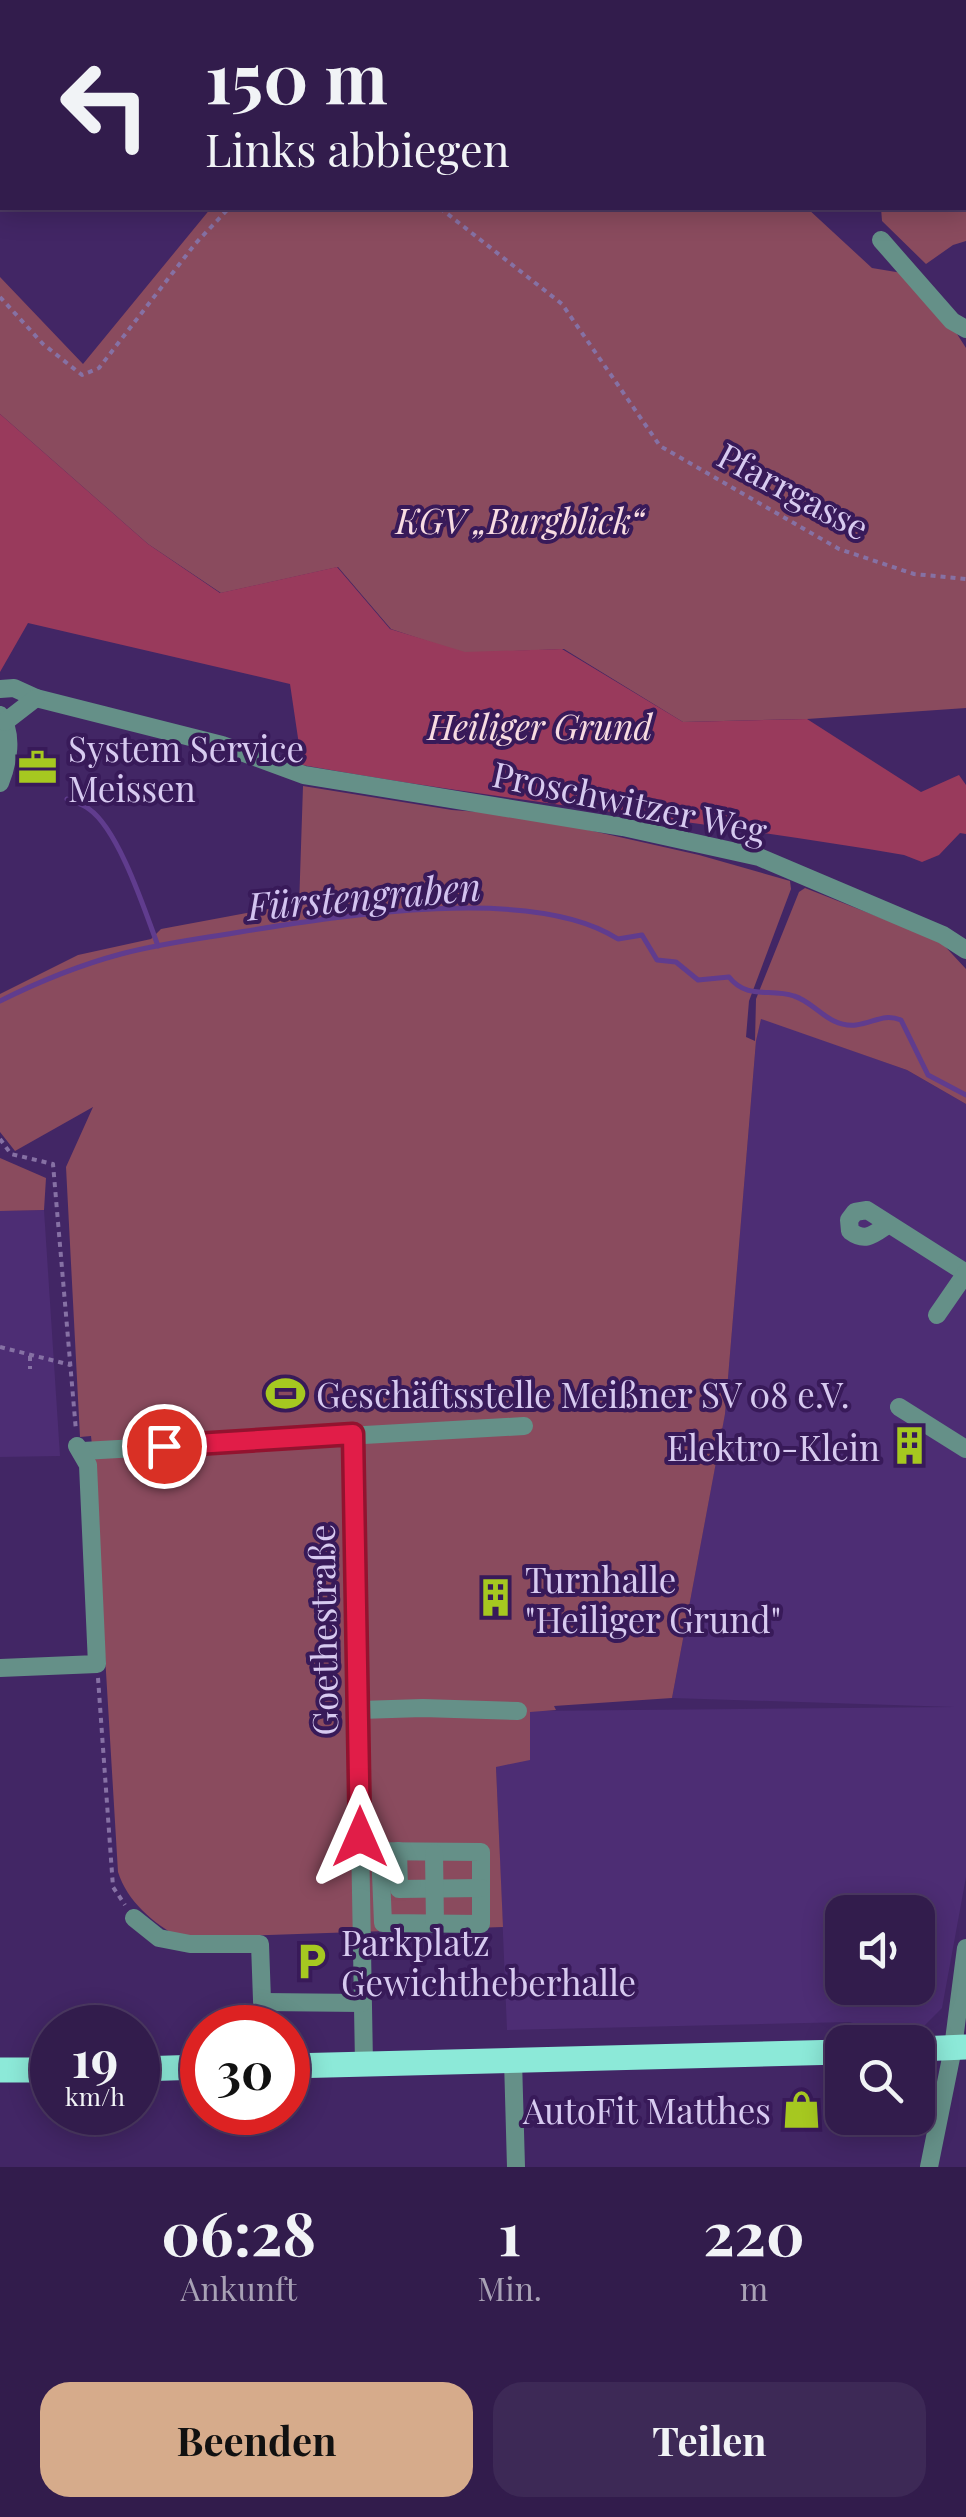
<!DOCTYPE html>
<html lang="de">
<head>
<meta charset="utf-8">
<style>
	:root { --surface:#321c4c; --page:#3d2956; --text:#f1f3f6; --muted:#a8a1b5; --line:#4d3a64; --accent:#d6ab8b }
	body { margin:0; font-family:"Playfair Display",serif; background:var(--page); color:var(--text); height:100vh; display:flex; flex-direction:column; font-size:38px; white-space:nowrap }
	* { box-sizing:border-box; margin:0 }
	p { font-size:32px; color:var(--muted) }
	.icon { flex:none; width:55px; height:55px; fill:none; stroke:currentColor; stroke-width:2; stroke-linecap:round; stroke-linejoin:round }
	.map { position:relative; height:2167px; overflow:hidden }
	.panel { display:flex; flex-direction:column; background:var(--surface); flex:1 }
	.panel>* { flex:none }
	.top-card { position:absolute; left:0px; top:0px; width:968px; height:210px; box-shadow:0 5px 25px #0003,0 0 0 2px var(--line); background:#321c4c; color:var(--text); overflow:hidden }
	.buttons { position:absolute; left:825px; top:1895px; display:grid; gap:20px }
	.buttons a { display:grid; place-items:center; width:110px; height:110px; border-radius:20px; background:var(--surface); box-shadow:0 5px 25px #0003,0 0 0 2px var(--line); font-size:50px }
	.speed { position:absolute; left:30px; top:2005px; display:flex; gap:20px; font-size:50px; font-weight:700; text-align:center }
	.speed>* { display:grid; place-content:center; width:130px; height:130px; border-radius:50%; background:var(--surface); box-shadow:0 5px 25px #0003,0 0 0 2px var(--line); line-height:1 }
	.speed small { font-size:25px; font-weight:400 }
	.speed .limit { border:15px solid #d22; background:#fff; color:#111 }
	.pin { position:absolute; display:grid; place-items:center; width:85px; height:85px; color:#fff; margin:-42px; border:5px solid #fff; border-radius:50%; box-shadow:0 2px 10px #0007 }
	.me { position:absolute; width:110px; margin:-55px; rotate:0deg; stroke-linejoin:round; filter:drop-shadow(0 0 8px #0008) }
	.turn { display:flex; align-items:center; gap:35px; height:210px; padding:0 40px; font-size:45px }
	.turn .icon { width:130px; height:130px; stroke-width:2.5 }
	.turn b { display:block; font-size:70px; line-height:85px }
	.eta { display:flex; justify-content:space-evenly; align-items:center; height:170px; text-align:center }
	.eta b { font-size:60px; font-weight:700; line-height:70px }
	.primary-button { display:flex; gap:20px; margin-top:auto; padding:20px 40px }
	.primary-button a { flex:1; height:115px; border-radius:30px; background:var(--accent); color:#111; font-size:40px; font-weight:700; line-height:115px; text-align:center }
	.primary-button a+a { background:var(--page); color:var(--text) }
	.map>svg:first-child { display:block }
	.built { fill:#4d2d74; fill-rule:evenodd }
	.green { fill:#8a4b5e }
	.forest { fill:#993a5c }
	.lines { fill:none; stroke-linecap:round; stroke-linejoin:round }
	.stream { stroke:#603c8e; stroke-width:5 }
	.path { stroke:#8671a4; stroke-width:4; stroke-dasharray:5 5; stroke-linecap:butt }
	.minor { stroke:#659088; stroke-width:18 }
	.major { stroke:#8ce9d8; stroke-width:25 }
	.route-casing { stroke:#92132f; stroke-width:25 }
	.route { stroke:#e11d48; stroke-width:18 }
	.labels { text-anchor:middle; dominant-baseline:central; stroke-width:8; stroke-linejoin:round; paint-order:stroke }
	.street-label { font-size:35px; fill:#d7caf0; stroke:#381a59 }
	.park-label { font-size:35px; font-style:italic; fill:#f8dce2; stroke:#381a59 }
	.poi-label { font-size:35px; fill:#d7caf0; stroke:#381a59; text-anchor:start }
	.water-label { font-size:38px; font-style:italic; fill:#d3c3f0; stroke:#381a59 }
</style>
</head>
<body>
<div class="map">
<svg width="966" height="2167" viewBox="0 0 966 2167">
	<rect width="100%" height="100%" fill="#422665"/>
	<g class="built">
		<path d="M 761,1018 L 907,1070 L 966,1104 L 966,1877 L 942,2008 L 922,2028 L 869,2029 L 850,2022 L 507,2030 L 496,1766 L 529,1759 L 530,1711 L 954,1707 L 672,1698 L 725,1413 L 756,1041 ZM 842,1912 L 918,1912 L 918,1988 L 842,1988 Z"/>
		<path d="M 44,1210 L 60,1456 L 0,1457 L 0,1211 Z"/>
	</g>
	<g class="green">
		<path d="M 840,0 L 966,0 L 966,241 L 953,245 L 926,264 L 882,221 L 881,208 L 965,208 L 965,2 L 839,2 Z"/>
		<path d="M 211,208 L 807,208 L 872,268 L 920,276 L 966,348 L 966,708 L 807,719 L 683,722 L 564,649 L 463,653 L 391,629 L 338,567 L 221,593 L 148,544 L 0,414 L 0,277 L 83,364 Z"/>
		<path d="M 303,786 L 452,810 L 522,815 L 699,855 L 790,881 L 791,889 L 749,1001 L 746,1037 L 755,1041 L 756,999 L 799,892 L 805,888 L 940,941 L 966,969 L 966,1104 L 907,1070 L 761,1019 L 756,1041 L 725,1414 L 672,1698 L 554,1706 L 556,1710 L 530,1712 L 530,1760 L 496,1767 L 503,1927 L 180,1938 C 153,1923 127,1901 118,1872 L 93,1455 L 91,1436 L 80,1437 L 66,1167 L 93,1107 L 15,1151 L 0,1132 L 0,994 L 78,955 L 151,939 L 161,929 L 279,907 L 299,907 Z"/>
		<path d="M 0,1158 L 46,1178 L 44,1210 L 0,1211 Z"/>
	</g>
	<path class="forest" d="M 0,414 L 148,544 L 220,593 L 337,567 L 390,629 L 465,652 L 562,649 L 683,722 L 807,719 L 921,792 L 959,775 L 966,785 L 966,834 L 960,833 L 939,855 L 922,862 L 904,855 C 704,821 502,801 302,765 L 290,684 L 28,623 L 0,672 Z"/>
	<g class="lines">
		<g class="stream">
			<path d="M 67,799 C 74,802 83,804 89,809 C 119,830 145,911 158,946"/>
			<path d="M 0,1001 C 38,982 80,965 121,954 C 158,944 197,939 234,933 C 333,917 532,883 618,939 L 642,935 L 657,960 L 676,962 L 698,980 L 729,977 C 747,1000 770,988 794,996 C 815,1002 828,1028 856,1025 C 874,1023 883,1013 901,1020 L 928,1075 L 966,1095"/>
		</g>
		<g class="path">
			<path d="M 440,208 L 562,304 L 660,446 L 839,549 L 914,574 L 966,579"/>
			<path d="M 0,297 L 43,344 L 82,375 L 99,368 L 195,244 L 229,208"/>
			<path d="M 0,1139 L 11,1154 L 53,1164 L 76,1431"/>
			<path d="M 0,1347 L 71,1365"/>
			<path d="M 30,1356 L 30,1369"/>
			<path d="M 98,1678 L 113,1887 L 125,1905"/>
			<path d="M 851,2035 L 906,2033"/>
		</g>
		<g class="minor">
			<path d="M 881,240 L 952,321 L 966,329"/>
			<path d="M 0,689 L 14,688 L 36,698 L 222,745 L 304,775 L 623,827 L 759,857 L 943,935 L 966,950"/>
			<path d="M 0,715 C 14,734 8,763 0,783"/>
			<path d="M 5,722 L 36,698"/>
			<path d="M 889,1224 C 874,1234 866,1243 850,1231 L 849,1220 L 855,1212 L 867,1210 L 966,1273"/>
			<path d="M 937,1315 L 966,1273"/>
			<path d="M 899,1407 L 966,1449"/>
			<path d="M 353,1434 L 364,2064"/>
			<path d="M 83,1451 L 524,1426"/>
			<path d="M 0,1668 L 97,1664 L 88,1465 L 77,1446"/>
			<path d="M 360,1710 L 423,1708 L 518,1711"/>
			<path d="M 360,1851 C 401,1851 441,1852 481,1852 L 481,1924 L 383,1923 L 380,1851"/>
			<path d="M 398,1851 L 399,1889 L 481,1888"/>
			<path d="M 434,1853 L 435,1924"/>
			<path d="M 134,1918 L 159,1938 L 190,1944 L 260,1944 L 263,2028"/>
			<path d="M 263,2002 L 362,2003"/>
			<path d="M 513,2060 L 516,2167"/>
			<path d="M 929,2167 L 953,2048 L 966,1948"/>
		</g>
		<g class="major">
			<path d="M 918,2049 L 966,2047"/>
			<path d="M 288,2066 L 842,2052"/>
			<path d="M 138,2069 L 202,2067"/>
			<path d="M 0,2070 L 52,2070"/>
		</g>
	</g>
	<g class="lines">
		<defs>
			<path id="route" d="M 164,1446 L 353,1434 L 360,1837"/>
		</defs>
		<use href="#route" class="route-casing"/>
		<use href="#route" class="route"/>
	</g>
	<defs>
		<symbol id="office-bare" viewBox="-9 -9 18 18"><path d="M-6-3h4V-5.5h4V-3h4V5H-6ZM-1-4.5V-3h2v-1.5ZM-6 0V1H6V0Z" fill="#a6c820" stroke="#381a59" stroke-width="2.5" paint-order="stroke"/></symbol>
		<symbol id="stadium-bare" viewBox="-9 -9 18 18"><path d="M0-5a6.5 5 0 1 0 0 10a6.5 5 0 1 0 0-10ZM-3.5-1.8h7v3.6h-7Z" fill="#a6c820" stroke="#381a59" stroke-width="2.5" paint-order="stroke"/></symbol>
		<symbol id="building-bare" viewBox="-9 -9 18 18"><path d="M-4-6H4V6H1V3H-1V6H-4ZM-2.5-4.3h1.7v1.8h-1.7ZM.8-4.3h1.7v1.8H.8ZM-2.5-1h1.7V.8h-1.7ZM.8-1h1.7V.8H.8Z" fill="#a6c820" stroke="#381a59" stroke-width="2.5" paint-order="stroke"/></symbol>
		<symbol id="parking-bare" viewBox="-9 -9 18 18"><path d="M-3.5-5.5H1a3.5 3.5 0 0 1 0 7H-1V5.5H-3.5ZM-1-3.4V-.6H.8a1.4 1.4 0 0 0 0-2.8Z" fill="#a6c820" stroke="#381a59" stroke-width="2.5" paint-order="stroke"/></symbol>
		<symbol id="shop-bare" viewBox="-9 -9 18 18"><path d="M-5-2.5h2.3a2.7 3.5 0 0 1 5.4 0H5L5.5 6h-11ZM-1.5-2.5h3a1.5 2.3 0 0 0-3 0Z" fill="#a6c820" stroke="#381a59" stroke-width="2.5" paint-order="stroke"/></symbol>
	</defs>
	<g fill-rule="evenodd">
		<use href="#office-bare" x="10" y="740" width="55" height="55"/>
		<use href="#stadium-bare" x="258" y="1366" width="55" height="55"/>
		<use href="#building-bare" x="882" y="1418" width="55" height="55"/>
		<use href="#building-bare" x="468" y="1570" width="55" height="55"/>
		<use href="#parking-bare" x="284" y="1934" width="55" height="55"/>
		<use href="#shop-bare" x="774" y="2082" width="55" height="55"/>
	</g>
	<g class="labels">
		<g class="street-label">
			<text transform="translate(794 490) rotate(28)">Pfarrgasse</text>
			<text transform="translate(630 801) rotate(12)">Proschwitzer Weg</text>
			<text transform="translate(322 1630) rotate(-91)">Goethestraße</text>
		</g>
		<g class="park-label">
			<text x="520" y="519">KGV „Burgblick“</text>
			<text x="540" y="725">Heiliger Grund</text>
		</g>
		<g class="poi-label">
			<text x="68" y="747">System Service<tspan x="68" dy="40">Meissen</tspan></text>
			<text x="316" y="1393">Geschäftsstelle Meißner SV 08 e.V.</text>
			<text x="880" y="1446" text-anchor="end">Elektro-Klein</text>
			<text x="525" y="1578">Turnhalle<tspan x="525" dy="40">"Heiliger Grund"</tspan></text>
			<text x="341" y="1941">Parkplatz<tspan x="341" dy="40">Gewichtheberhalle</tspan></text>
			<text x="771" y="2109" text-anchor="end">AutoFit Matthes</text>
		</g>
		<g class="water-label">
			<text transform="translate(364 895) rotate(-5)">Fürstengraben</text>
		</g>
	</g>
</svg>
<div class="buttons">
<a><svg class="icon" aria-label="sound" viewBox="0 0 24 24"><path d="M4 9h4l5-4v14l-5-4H4zM17 9q2 3 0 6"/></svg></a>
<a><svg class="icon" aria-label="search" viewBox="0 0 24 24"><circle cx="10" cy="10" r="6"/><path d="M15 15l6 6"/></svg></a>
</div>
<div class="speed"><div>19<small>km/h</small></div><div class="limit">30</div></div>
<div class="pin" style="left:164px;top:1446px;background:#d93025"><svg class="icon" aria-label="arrive" viewBox="0 0 24 24"><path d="M6 21V4h12l-3 4 3 4H6"/></svg></div>
<svg class="me" style="left:360px;top:1837px" viewBox="-20 -20 40 40"><path d="M0-17L14 15 0 8-14 15z" fill="#e11d48" stroke="#fff" stroke-width="4"/></svg>
<div class="top-card">
<div class="turn"><svg class="icon" aria-label="left" viewBox="0 0 24 24"><path d="M17 20v-9H6M10 6l-5 5 5 5"/></svg><div><b>150 m</b>Links abbiegen</div></div>
</div>
</div>
<section class="panel">
<div class="eta">
<div><b>06:28</b><p>Ankunft</p></div>
<div><b>1</b><p>Min.</p></div>
<div><b>220</b><p>m</p></div>
</div>
<div class="primary-button"><a>Beenden</a><a>Teilen</a></div>
</section>
</body>
</html>
